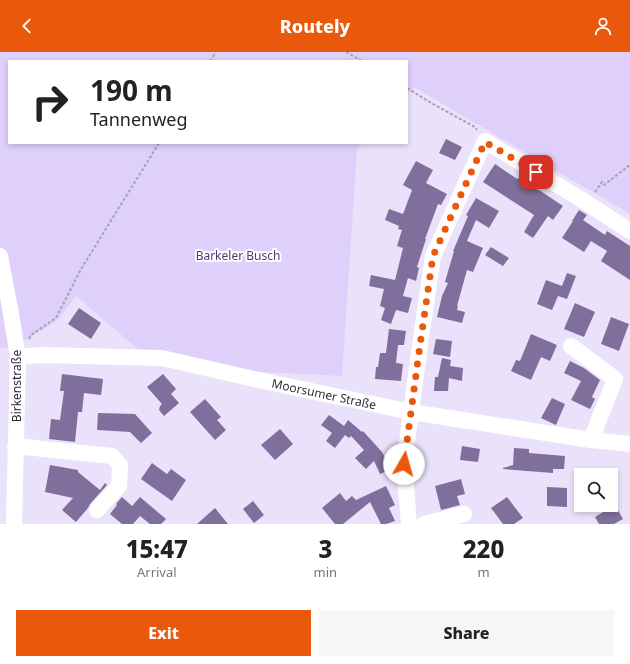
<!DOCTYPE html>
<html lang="en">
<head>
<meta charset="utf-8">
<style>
	:root { --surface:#fff; --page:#f6f6f6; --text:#222; --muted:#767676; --accent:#ea580c }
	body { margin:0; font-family:"Noto Sans",sans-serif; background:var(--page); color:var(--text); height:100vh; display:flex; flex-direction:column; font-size:15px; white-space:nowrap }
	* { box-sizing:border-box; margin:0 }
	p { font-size:13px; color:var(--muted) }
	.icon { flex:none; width:22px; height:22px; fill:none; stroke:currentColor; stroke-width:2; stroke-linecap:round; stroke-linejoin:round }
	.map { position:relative; height:472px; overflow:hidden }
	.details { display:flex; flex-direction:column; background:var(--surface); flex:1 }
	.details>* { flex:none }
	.banner { position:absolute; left:8px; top:8px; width:400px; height:84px; border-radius:0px; box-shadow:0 2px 6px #0003; background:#fff; color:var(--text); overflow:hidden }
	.fabs { position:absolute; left:574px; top:416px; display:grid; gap:8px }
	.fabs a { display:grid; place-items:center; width:44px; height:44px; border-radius:0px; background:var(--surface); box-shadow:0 2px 6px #0003; font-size:20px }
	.pin { position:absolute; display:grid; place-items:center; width:34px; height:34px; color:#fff; margin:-17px; border-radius:8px; box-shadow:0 2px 6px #0006 }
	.me { position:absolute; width:44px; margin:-22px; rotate:7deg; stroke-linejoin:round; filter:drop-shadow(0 0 3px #0008) }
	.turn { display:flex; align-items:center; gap:14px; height:84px; padding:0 16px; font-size:18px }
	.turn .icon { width:52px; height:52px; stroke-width:2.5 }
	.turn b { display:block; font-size:28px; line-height:34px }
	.eta { display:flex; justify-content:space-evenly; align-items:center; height:68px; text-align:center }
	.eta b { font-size:24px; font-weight:800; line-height:28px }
	.action { display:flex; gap:8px; margin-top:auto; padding:8px 16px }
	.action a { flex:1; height:46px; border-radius:0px; background:var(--accent); color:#fff; font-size:16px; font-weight:800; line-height:46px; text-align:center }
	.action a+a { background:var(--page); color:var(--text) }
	header { display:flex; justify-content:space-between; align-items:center; height:52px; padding:0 16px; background:var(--accent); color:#fff; font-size:18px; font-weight:800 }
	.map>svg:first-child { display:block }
	.green { fill:#decffb }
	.building { fill:#806f9c }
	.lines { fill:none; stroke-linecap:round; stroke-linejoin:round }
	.path { stroke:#a8a1b5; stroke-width:2; stroke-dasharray:3 2; stroke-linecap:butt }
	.minor { stroke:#fff; stroke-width:16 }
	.route { stroke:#ea580c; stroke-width:7; stroke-dasharray:0 12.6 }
	.labels { text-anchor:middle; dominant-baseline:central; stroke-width:4; stroke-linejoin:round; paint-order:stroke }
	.park-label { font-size:12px; fill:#533976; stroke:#fff }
	.street-label { font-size:12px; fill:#312d38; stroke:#fff }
</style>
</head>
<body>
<header><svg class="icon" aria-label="back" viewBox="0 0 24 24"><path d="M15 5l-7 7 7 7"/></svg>Routely<svg class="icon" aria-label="person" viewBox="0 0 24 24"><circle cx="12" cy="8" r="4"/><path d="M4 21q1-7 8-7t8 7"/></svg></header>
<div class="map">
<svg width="630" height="472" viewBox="0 0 630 472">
	<rect width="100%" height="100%" fill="#eae2fa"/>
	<path class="green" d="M 0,0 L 630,0 L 630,162 L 414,35 L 407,43 L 407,9 L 9,9 L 9,91 L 363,91 L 357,98 L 342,324 L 244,319 L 139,298 L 76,244 L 56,270 L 13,295 L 0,296 Z"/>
	<g class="building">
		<path d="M 446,87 L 462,95 L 455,108 L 439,101 Z"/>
		<path d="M 416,109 L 433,118 L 426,131 L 447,142 L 441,153 L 438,152 L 425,187 L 426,187 L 417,215 L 419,216 L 416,229 L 408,226 L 403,244 L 412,246 L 408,261 L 396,258 L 391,272 L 381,268 L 385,256 L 380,254 L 384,237 L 369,234 L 371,223 L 395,228 L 403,196 L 397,194 L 402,178 L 398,177 L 399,174 L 385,168 L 389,157 L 403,162 L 412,138 L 403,133 Z"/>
		<path d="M 495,112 L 517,127 L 518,126 L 538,138 L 539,138 L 563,154 L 553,168 L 548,164 L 533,186 L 524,180 L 534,163 L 483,130 Z"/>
		<path d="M 476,146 L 499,159 L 489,176 L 476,168 L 467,189 L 483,196 L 473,220 L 467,218 L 457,254 L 458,254 L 457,258 L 465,260 L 462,271 L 437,265 L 442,244 L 448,231 L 445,230 L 454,199 L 453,199 L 468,164 L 466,163 Z"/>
		<path d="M 579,158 L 587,163 L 583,168 L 605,183 L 607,179 L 630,194 L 630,228 L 601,209 L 607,199 L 591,189 L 584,200 L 562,186 L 573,169 L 572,169 Z"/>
		<path d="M 491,195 L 509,206 L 503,214 L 485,203 Z"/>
		<path d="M 567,221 L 576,224 L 567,247 L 558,244 L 552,258 L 537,252 L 546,228 L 562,234 Z"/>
		<path d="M 575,251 L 595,260 L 584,285 L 564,277 Z"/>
		<path d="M 79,256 L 101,271 L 91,287 L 68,272 Z"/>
		<path d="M 611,265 L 629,272 L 619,299 L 601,292 Z"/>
		<path d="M 389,277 L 406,279 L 404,293 L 398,293 L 396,311 L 403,312 L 401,329 L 375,327 L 376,315 L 378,315 L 380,301 L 386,301 Z"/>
		<path d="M 531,282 L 557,293 L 550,309 L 541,305 L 531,328 L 511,319 L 516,308 L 520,309 Z"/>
		<path d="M 436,287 L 452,289 L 450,305 L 433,302 Z"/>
		<path d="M 442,306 L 451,308 L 450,314 L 463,316 L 462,329 L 449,326 L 448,339 L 434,339 L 435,325 L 438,325 Z"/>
		<path d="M 570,309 L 584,316 L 600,328 L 592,345 L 595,347 L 590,357 L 571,348 L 581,329 L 564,321 Z"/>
		<path d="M 62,322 L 103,327 L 101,343 L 84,341 L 82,360 L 78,360 L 75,390 L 49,387 L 51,367 L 60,368 L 64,339 L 60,339 Z"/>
		<path d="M 163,322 L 176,337 L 171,342 L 179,351 L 164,364 L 159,358 L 160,354 L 162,352 L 147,335 Z"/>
		<path d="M 552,346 L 565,352 L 556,373 L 541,366 Z"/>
		<path d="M 205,347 L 221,365 L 217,368 L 226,378 L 215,388 L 190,360 Z"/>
		<path d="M 98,361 L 135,362 L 152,381 L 141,391 L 130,380 L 97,378 Z"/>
		<path d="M 329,363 L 344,374 L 348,368 L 362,380 L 363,379 L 382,400 L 391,417 L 380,422 L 374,409 L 366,417 L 355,406 L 364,398 L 351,384 L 349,386 L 345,383 L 335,396 L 326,389 L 332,381 L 321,373 Z"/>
		<path d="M 280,377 L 293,392 L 275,408 L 261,393 Z"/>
		<path d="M 462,394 L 480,397 L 478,410 L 460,408 Z"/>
		<path d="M 514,396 L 529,397 L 529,401 L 565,404 L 564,417 L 553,417 L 553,421 L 503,417 L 503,416 L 513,413 Z"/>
		<path d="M 152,411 L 167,422 L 171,417 L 186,428 L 172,449 L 141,427 Z"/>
		<path d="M 50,413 L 78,418 L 78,420 L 100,438 L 105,431 L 107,433 L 90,452 L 88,456 L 76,470 L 62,458 L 73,446 L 45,440 Z"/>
		<path d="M 461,427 L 465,442 L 457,444 L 460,453 L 441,458 L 435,434 Z"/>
		<path d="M 386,434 L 395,453 L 389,456 L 395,469 L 386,472 L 381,472 L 370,450 L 343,472 L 335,472 L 322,456 L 340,441 L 346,449 L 352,444 L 356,448 Z"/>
		<path d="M 547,435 L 567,436 L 567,455 L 547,454 Z"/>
		<path d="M 122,445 L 132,454 L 140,445 L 166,467 L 161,472 L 150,472 L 140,464 L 133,472 L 122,472 L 110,462 L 117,453 L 116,452 Z"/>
		<path d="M 507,445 L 523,466 L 514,472 L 503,472 L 491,456 Z"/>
		<path d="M 253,449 L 264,463 L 254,471 L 243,457 Z"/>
		<path d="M 615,453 L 623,467 L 614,472 L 599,472 L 595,465 Z"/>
		<path d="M 215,456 L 228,472 L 197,472 Z"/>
	</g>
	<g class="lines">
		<g class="path">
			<path d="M 346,0 L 362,9"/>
			<path d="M 210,9 L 216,0"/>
			<path d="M 407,36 L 433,52 L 475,75 L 477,78"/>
			<path d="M 595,140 L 602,130 L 604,133 L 630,113"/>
			<path d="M 29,287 L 31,283 L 56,266 L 81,217 L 159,91"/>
		</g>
		<g class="minor">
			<path d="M 0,204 L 10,256 L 18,305 L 14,472"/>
			<path d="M 571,294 L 615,327 L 591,388"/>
			<path d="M 18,305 L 41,303 L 162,306 L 254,327 L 411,360 L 591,388 L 630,392"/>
			<path d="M 15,394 L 112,404 L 120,413 L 119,434 L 97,458"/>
			<path d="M 409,472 L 404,412 L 420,293 L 433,204 L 485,89 L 587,151 L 630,179"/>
			<path d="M 424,472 L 464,462"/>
		</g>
	</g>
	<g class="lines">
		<path class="route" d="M 404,412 L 420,293 L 433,204 L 485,90 L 536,120"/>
	</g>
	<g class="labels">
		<g class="park-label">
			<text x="238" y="203">Barkeler Busch</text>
		</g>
		<g class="street-label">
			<text transform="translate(16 334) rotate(-90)">Birkenstraße</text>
			<text transform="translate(324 342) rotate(12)">Moorsumer Straße</text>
		</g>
	</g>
</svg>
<div class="fabs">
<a><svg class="icon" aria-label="search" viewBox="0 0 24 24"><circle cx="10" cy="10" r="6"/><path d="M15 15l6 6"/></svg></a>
</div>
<div class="pin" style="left:536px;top:120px;background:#d93025"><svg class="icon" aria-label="arrive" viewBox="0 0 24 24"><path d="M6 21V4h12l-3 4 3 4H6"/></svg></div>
<svg class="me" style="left:404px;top:412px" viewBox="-20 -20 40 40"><circle r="19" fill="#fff"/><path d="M0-13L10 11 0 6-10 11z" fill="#ea580c"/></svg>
<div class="banner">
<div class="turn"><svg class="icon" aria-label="right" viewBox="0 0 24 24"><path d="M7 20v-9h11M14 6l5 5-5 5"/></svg><div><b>190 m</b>Tannenweg</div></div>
</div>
</div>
<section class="details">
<div class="eta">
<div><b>15:47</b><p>Arrival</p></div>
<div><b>3</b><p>min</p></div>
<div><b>220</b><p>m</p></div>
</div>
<div class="action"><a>Exit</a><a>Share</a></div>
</section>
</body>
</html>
